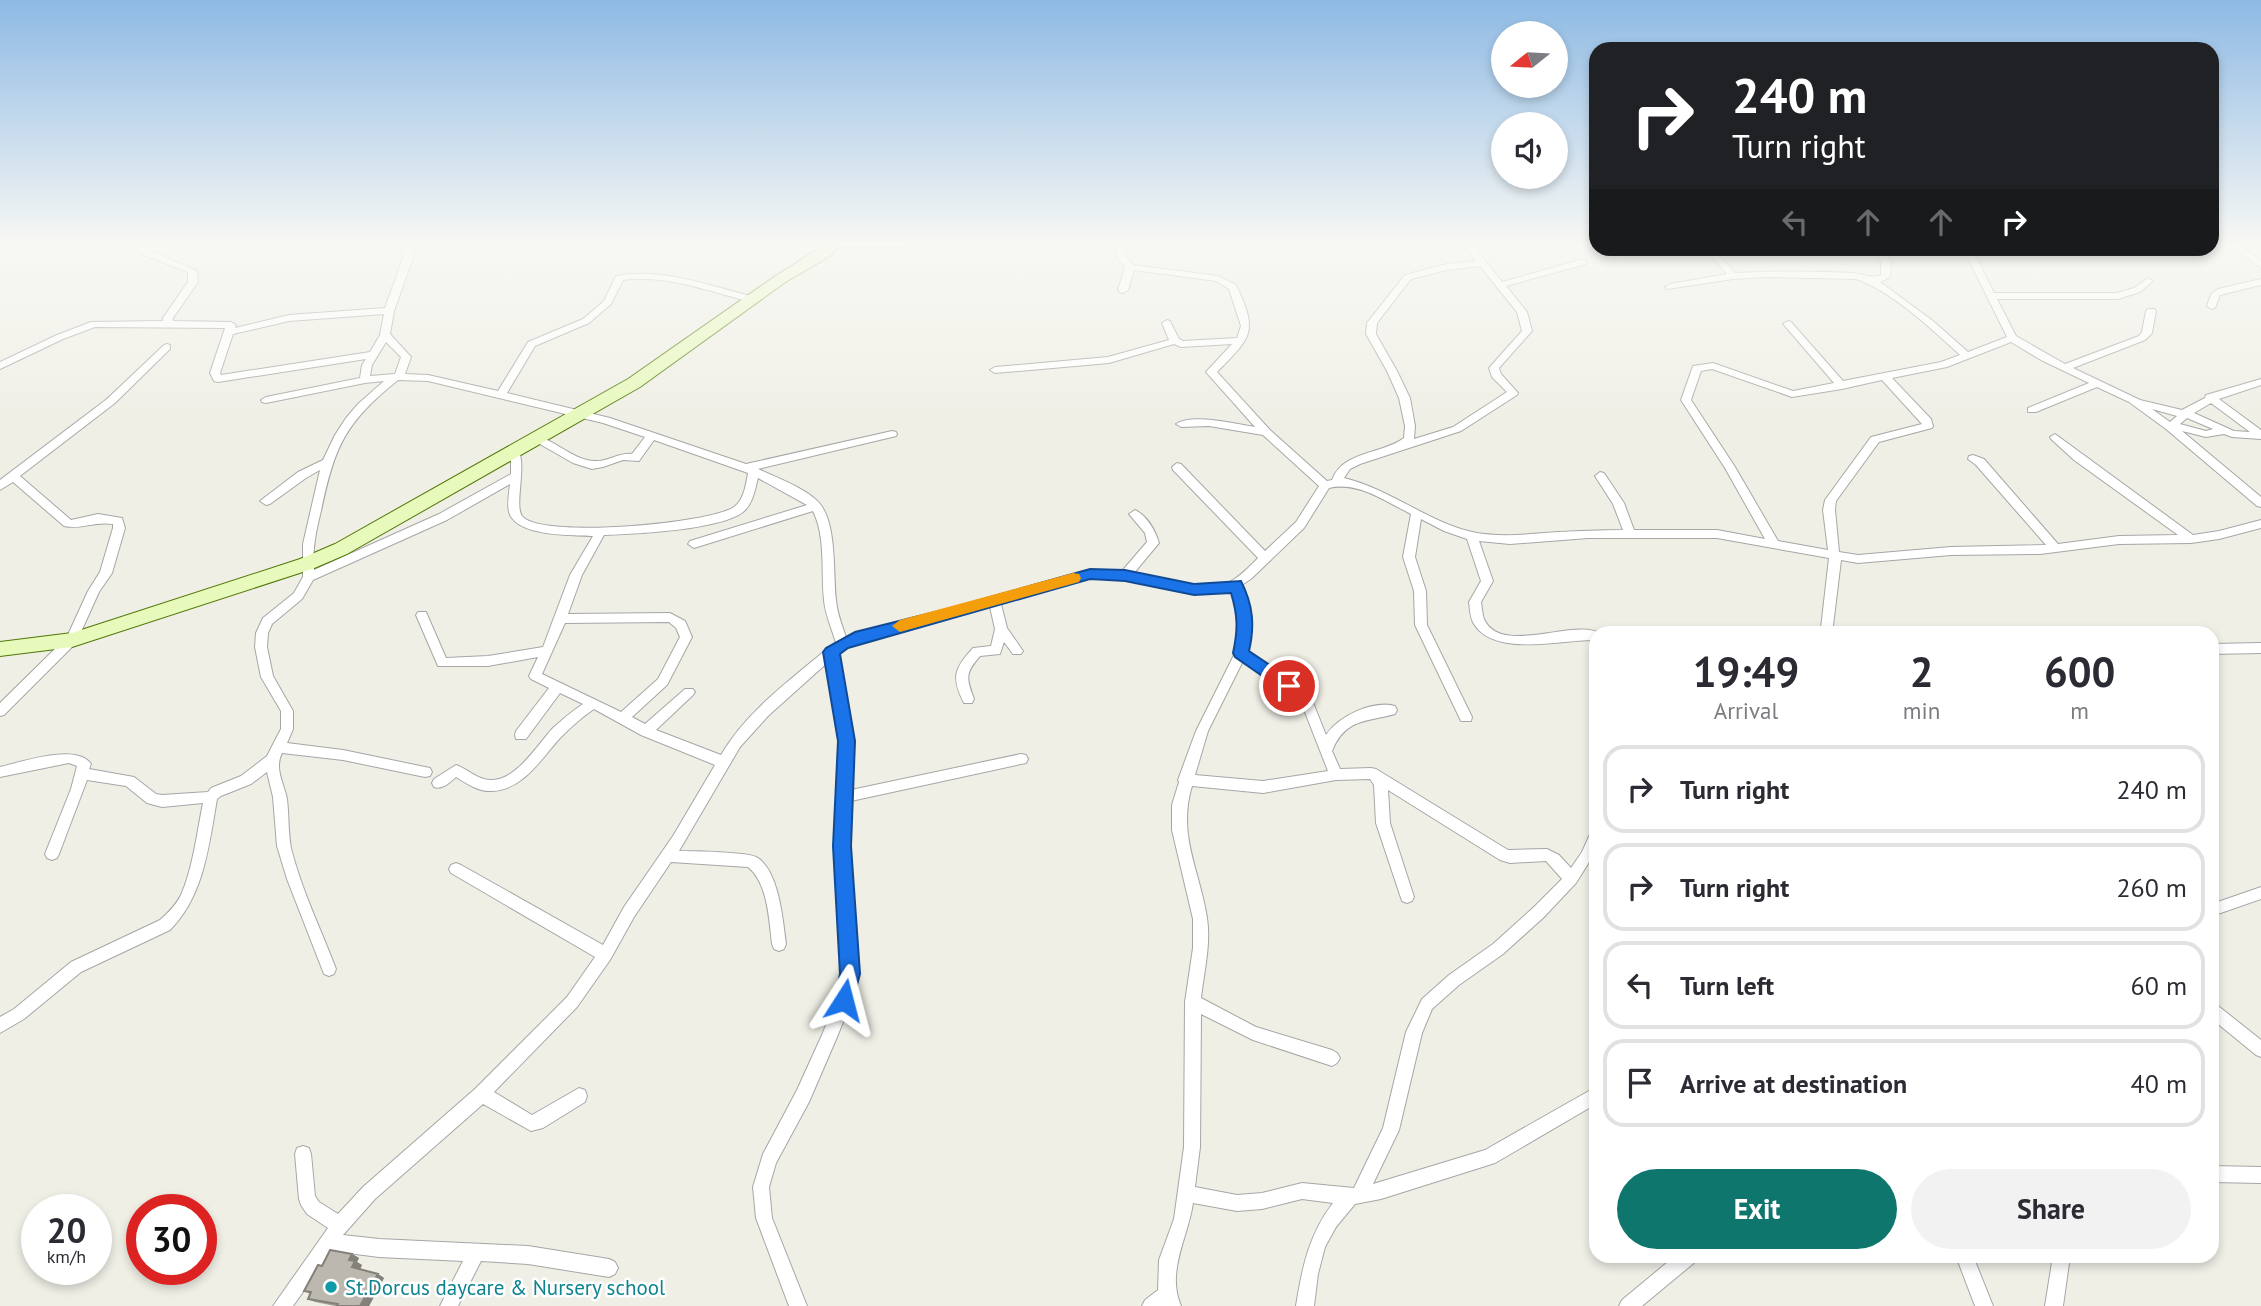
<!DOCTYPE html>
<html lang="en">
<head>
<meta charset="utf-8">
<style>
	:root { --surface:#fff; --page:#f2f2f3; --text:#2b2b33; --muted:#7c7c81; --line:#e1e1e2; --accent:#0f766e }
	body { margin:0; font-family:"PT Sans",sans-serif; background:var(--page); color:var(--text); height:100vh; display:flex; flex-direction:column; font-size:26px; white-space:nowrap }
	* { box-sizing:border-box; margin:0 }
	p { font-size:23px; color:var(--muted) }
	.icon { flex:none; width:38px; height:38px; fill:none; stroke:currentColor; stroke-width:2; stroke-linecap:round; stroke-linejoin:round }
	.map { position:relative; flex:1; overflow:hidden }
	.side { position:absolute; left:1589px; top:626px; width:630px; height:637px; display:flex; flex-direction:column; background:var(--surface); border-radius:21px; box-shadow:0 4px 10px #0003 }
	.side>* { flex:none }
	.hud { position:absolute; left:1589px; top:42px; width:630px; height:214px; border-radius:21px; box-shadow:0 4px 10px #0003; background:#202124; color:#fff; overflow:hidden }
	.needle { width:46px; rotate:252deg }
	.buttons { position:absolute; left:1491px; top:21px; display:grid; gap:14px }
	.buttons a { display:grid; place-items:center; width:77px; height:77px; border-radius:50%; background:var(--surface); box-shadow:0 4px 10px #0003; font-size:35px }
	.speed { position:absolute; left:21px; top:1194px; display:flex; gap:14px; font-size:35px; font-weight:700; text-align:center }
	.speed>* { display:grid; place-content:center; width:91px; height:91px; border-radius:50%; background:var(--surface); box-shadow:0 4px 10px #0003; line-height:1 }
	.speed small { font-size:18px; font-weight:400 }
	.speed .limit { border:10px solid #d22; background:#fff; color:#111 }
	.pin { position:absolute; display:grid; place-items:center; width:60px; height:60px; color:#fff; margin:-30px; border:4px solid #fff; border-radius:50%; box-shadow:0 2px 7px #0007 }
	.me { position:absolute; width:77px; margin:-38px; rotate:9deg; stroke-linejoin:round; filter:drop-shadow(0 0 5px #0008) }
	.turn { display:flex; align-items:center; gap:24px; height:147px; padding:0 28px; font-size:32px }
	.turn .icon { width:91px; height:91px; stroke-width:2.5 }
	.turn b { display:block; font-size:49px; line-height:60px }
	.lanes { display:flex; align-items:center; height:66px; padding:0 28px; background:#0003; justify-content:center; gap:35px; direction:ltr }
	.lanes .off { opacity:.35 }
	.eta { display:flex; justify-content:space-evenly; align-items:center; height:119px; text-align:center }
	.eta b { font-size:42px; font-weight:600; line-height:49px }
	.action { display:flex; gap:14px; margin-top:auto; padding:14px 28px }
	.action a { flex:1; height:80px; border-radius:42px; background:var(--accent); color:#fff; font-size:28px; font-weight:600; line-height:80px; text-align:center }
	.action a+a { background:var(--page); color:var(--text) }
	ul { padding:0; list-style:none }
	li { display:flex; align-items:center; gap:21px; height:88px; margin:0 14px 10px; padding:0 14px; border:4px solid var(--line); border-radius:21px }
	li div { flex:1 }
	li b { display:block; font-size:26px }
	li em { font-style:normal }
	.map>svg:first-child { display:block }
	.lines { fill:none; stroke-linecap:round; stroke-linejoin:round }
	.street-casing { stroke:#a6a6a6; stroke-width:2 }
	.secondary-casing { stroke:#4f7705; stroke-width:2 }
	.street { fill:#fff; fill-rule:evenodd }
	.secondary { fill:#e7f9bb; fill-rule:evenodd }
	.wall { fill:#a39e96 }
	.shaded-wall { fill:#84817a }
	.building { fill:#bdb8af; stroke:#84817a; stroke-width:2 }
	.route { fill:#1a73e8; stroke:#114b97; stroke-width:2 }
	.slow { fill:#f59e0b }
	.culture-dot { fill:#0f9aa8; stroke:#fff; stroke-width:2.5 }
	.labels { text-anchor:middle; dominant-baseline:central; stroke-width:5; stroke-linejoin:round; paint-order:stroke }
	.near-culture-label { font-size:21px; fill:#0d838f; stroke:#fff; text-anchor:start }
</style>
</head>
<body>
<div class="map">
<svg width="2261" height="1306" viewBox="0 0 2261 1306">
	<rect width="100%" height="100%" fill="#f0efe6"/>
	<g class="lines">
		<defs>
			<g id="street">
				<path d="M 136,244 L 145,244 L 148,250 L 197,271 L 198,282 L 173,318 L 173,321 L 231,322 L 236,325 L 235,328 L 289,315 L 385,308 L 404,255 L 402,244 L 411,244 L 414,255 L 394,311 L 390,334 L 411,357 L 405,374 L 428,375 L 498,391 L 528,342 L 583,319 L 604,301 L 616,276 C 661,267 711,286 754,297 L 754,301 L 751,302 C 711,292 665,274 623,280 L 611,304 L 589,323 L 535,346 L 507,393 L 610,418 L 746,464 L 892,431 L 896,432 L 897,434 L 896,436 L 892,437 L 758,469 C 775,477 808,489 820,504 C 837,525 833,574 836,600 C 837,613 842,625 846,637 L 1089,570 L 1122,571 L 1147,542 L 1145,533 L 1129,514 L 1135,510 C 1147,516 1155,530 1159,543 L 1134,573 C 1156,577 1207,592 1228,583 C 1240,577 1249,567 1258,558 L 1173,470 L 1172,467 L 1177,463 L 1181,464 L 1265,551 L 1296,522 L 1319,486 L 1263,435 L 1209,426 L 1181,427 L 1176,424 C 1192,413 1236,424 1255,427 L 1206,372 L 1232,344 L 1181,347 L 1174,344 L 1109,363 L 995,373 L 990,370 L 995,367 L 1108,357 L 1169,340 L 1162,323 L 1167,320 L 1170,321 L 1179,339 L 1183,341 L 1237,338 L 1241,326 L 1229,289 L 1216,281 L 1134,270 L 1128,290 L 1123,293 L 1120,292 L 1118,290 L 1125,267 L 1117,258 L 1114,244 L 1123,244 L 1126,257 L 1133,265 L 1218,276 L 1236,285 C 1259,333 1251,337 1217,372 L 1270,430 L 1327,481 L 1332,480 C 1342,451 1383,454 1404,438 L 1405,426 L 1399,398 L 1387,371 L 1366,334 L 1367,323 L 1405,275 L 1447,264 L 1476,261 L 1463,244 L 1472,244 L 1502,282 L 1580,260 L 1586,260 L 1586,264 L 1506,286 L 1527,312 L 1532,331 L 1499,368 L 1501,374 L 1518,393 L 1517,395 L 1461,431 L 1360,464 L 1350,469 L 1344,478 C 1390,489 1428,522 1472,532 C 1500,538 1530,534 1558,532 C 1580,531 1601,530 1623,530 L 1613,504 L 1595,476 L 1600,472 L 1604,473 L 1624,503 L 1634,530 L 1717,530 L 1765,539 L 1725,468 L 1681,400 L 1693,366 L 1713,363 L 1793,391 L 1834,383 L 1785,326 L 1783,324 L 1788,321 L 1791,322 L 1843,381 L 1941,362 L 1960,355 C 1934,331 1889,289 1856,279 L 1768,277 L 1733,279 L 1667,289 L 1665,287 L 1670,284 L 1727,274 L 1704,248 L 1713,248 L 1735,273 C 1775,271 1814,271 1853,273 C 1864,274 1870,279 1881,275 L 1881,262 L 1874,248 L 1883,248 L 1891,262 L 1890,277 L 1880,282 L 1933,321 L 1968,352 L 2007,337 L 1963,248 L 1972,248 L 1994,293 L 2117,293 L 2134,288 L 2148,278 L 2153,281 L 2140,292 L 2118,299 L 1997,299 L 2016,336 L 2065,364 L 2139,336 L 2142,332 L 2146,311 L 2148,309 L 2154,309 L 2156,311 L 2152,333 L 2145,340 L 2073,368 L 2140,400 L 2182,410 L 2205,398 L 2206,395 L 2261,379 L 2261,385 L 2219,399 L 2261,430 L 2261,439 L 2232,437 L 2224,434 L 2206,437 L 2182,431 L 2261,497 L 2261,507 L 2257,506 L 2166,429 L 2129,402 L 2097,387 L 2036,412 L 2028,412 L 2028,408 L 2089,383 L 2041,360 L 2011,342 L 1947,367 L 1892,378 L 1931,419 L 1933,426 L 1932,428 L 1879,442 L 1836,501 L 1835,510 L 1839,552 L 1858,555 L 1951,547 L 2046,545 L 1976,465 L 1968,459 L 1969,456 L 1973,455 L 1984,459 L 2058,544 L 2119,536 L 2178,535 L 2074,460 L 2051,439 L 2050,437 L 2055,434 L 2193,535 L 2219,531 L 2261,520 L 2261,528 L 2219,539 L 2191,543 L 2119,544 L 2040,554 L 1951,555 L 1858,563 L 1841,560 L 1832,634 L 1796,634 L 1802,629 L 1821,628 L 1829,558 L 1717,538 L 1588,538 L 1510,544 L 1479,541 L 1493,581 L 1481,602 C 1482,607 1482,614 1484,619 C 1501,657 1576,617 1601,634 L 1596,634 L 1596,640 C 1563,639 1495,658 1474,624 C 1470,618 1470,609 1469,602 L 1481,581 L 1467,539 L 1444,531 L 1421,519 L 1415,557 L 1426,591 L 1427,625 L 1472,717 L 1471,721 L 1461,721 L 1415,625 L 1414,591 L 1403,557 L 1411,514 C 1386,502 1358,481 1329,488 L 1304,528 L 1252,578 L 1242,585 C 1251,611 1253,623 1247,651 L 1310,695 L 1326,735 C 1339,716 1372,700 1395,706 L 1397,710 L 1395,714 C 1367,722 1345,718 1332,751 L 1340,769 L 1371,768 L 1376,769 L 1508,850 L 1547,849 L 1559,855 L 1571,868 L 1582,852 L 1591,832 L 1596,830 L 1596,851 L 1576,883 L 1543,918 L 1503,954 L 1459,985 L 1432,1009 L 1422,1033 L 1399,1130 L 1373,1184 L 1485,1150 L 1596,1087 L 1596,1104 L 1495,1163 L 1381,1199 L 1355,1204 L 1336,1227 L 1325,1247 L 1318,1274 L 1314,1306 L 1296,1306 C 1302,1268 1309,1234 1333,1203 L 1302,1199 L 1262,1209 L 1237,1211 L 1193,1203 C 1188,1238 1166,1271 1181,1306 L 1142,1306 L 1145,1300 L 1158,1290 L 1159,1260 L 1174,1219 L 1184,1147 L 1185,1002 L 1193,948 L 1193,919 L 1172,830 L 1172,805 L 1179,782 L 1178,780 L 1196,731 L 1235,653 L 1240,627 L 1239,613 L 1232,591 L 1193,593 L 1125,579 L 1089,578 L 1001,604 L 1007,628 L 1023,651 L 1021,654 L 1013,654 L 1004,642 L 1000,654 L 980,656 C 965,673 966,678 974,699 L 972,703 L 964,703 C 951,677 954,669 973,648 L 991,646 L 995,629 L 990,607 L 858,642 L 837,654 L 853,741 L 851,790 L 1021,754 L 1026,755 L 1028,759 L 1026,763 L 1021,764 L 851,801 L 849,846 L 857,974 L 852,1000 L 837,1037 L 809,1102 L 776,1163 L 769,1187 L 772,1218 L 807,1306 L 789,1306 L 756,1218 L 753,1187 L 763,1154 L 797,1090 L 822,1035 L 836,1000 L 843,974 L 835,846 L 841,741 L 827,663 L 768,716 L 740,747 L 679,851 C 693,851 747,852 756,857 C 779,869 783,921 786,944 L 784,949 L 779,951 L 774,949 L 772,944 C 769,920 768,883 748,867 L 671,862 L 634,917 L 610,960 L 577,1007 L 494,1092 L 532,1115 L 579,1088 L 585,1090 L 587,1096 L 585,1102 L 543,1128 L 531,1131 L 483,1104 L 375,1199 L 343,1235 L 379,1239 L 528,1246 L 609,1259 L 615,1262 L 618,1268 L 615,1274 L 609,1277 L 528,1264 L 481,1261 L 458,1306 L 440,1306 L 463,1261 L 379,1257 L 332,1251 L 293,1306 L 273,1306 L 328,1228 L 307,1214 L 301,1205 L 299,1199 L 295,1154 L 297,1148 L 303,1146 L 309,1148 L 311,1154 L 315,1196 L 319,1202 L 338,1214 L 363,1187 L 476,1088 L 567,997 L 595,957 L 451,873 L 449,869 L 451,865 L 456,863 L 461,865 L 603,945 L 624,907 L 673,836 L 715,765 L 641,735 L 594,709 C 582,717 571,727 560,738 C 542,758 523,790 492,791 C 479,792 467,784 456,777 C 450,782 443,790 434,787 L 432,783 L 434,779 L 456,765 C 468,769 477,780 491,780 C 516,781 538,744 553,728 C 563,719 572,711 583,704 L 560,693 L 526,739 L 516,739 L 515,735 L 516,731 L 549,688 L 531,679 L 529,676 L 538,657 L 488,666 L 438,666 L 416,615 L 418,612 L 426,612 L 446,658 L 488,656 L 543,647 L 570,575 L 593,536 C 572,535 516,537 509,512 C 507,504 509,493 510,484 L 447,520 L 313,580 L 302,599 L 272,624 L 268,633 L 267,647 L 273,676 L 293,711 L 293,729 L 287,743 L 343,750 L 425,767 L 430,768 L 432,772 L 430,776 L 425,777 L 343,760 L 282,753 C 274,769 284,783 287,799 C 289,815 288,832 291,848 C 301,889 321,929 336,969 L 334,974 L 329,976 L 324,974 L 287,879 L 277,846 L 273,797 L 267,772 L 251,784 L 221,796 L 217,799 C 209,845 204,896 170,930 L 81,972 L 24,1019 L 0,1033 L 0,1017 L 14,1009 L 71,962 L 160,920 C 168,913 176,905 181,895 C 193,868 197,832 203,803 L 162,807 L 147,803 L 126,786 L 87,780 L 59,854 L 57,858 L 52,860 L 47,858 L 45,854 L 71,789 L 77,766 L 69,763 L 0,777 L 0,767 C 22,762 77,743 91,764 L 89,769 L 134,777 L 156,794 L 162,795 L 208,792 L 211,788 L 241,776 L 267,756 L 281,729 L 281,711 L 261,677 L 255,647 L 256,633 L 263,618 L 294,593 L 303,577 L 303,544 L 320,470 L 306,478 L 270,504 L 266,505 L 260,501 L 298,472 L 323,460 L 335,435 L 346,418 L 358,404 L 384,381 L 365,383 L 266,403 L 262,402 L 261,400 L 266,397 L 360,378 L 362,365 L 366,359 L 218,382 L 214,381 L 210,373 L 225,328 L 95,327 L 63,339 L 0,369 L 0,362 L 57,335 L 91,322 L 163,321 L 163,318 L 188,282 L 188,272 L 141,254 ZM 1480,266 L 1517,312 L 1522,331 L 1489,368 L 1492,377 L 1507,392 L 1453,427 L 1414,439 L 1415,426 L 1410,398 L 1397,371 L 1376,334 L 1377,323 L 1411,279 L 1447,270 ZM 384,314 L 380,335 L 370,352 L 221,375 L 220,373 L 233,334 L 289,321 ZM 386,342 L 401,357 L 395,374 L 370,376 L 372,365 ZM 1712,369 L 1792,397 L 1842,389 L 1882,380 L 1922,424 L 1871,437 L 1825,500 L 1823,510 L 1828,550 L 1778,541 L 1735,467 L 1691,400 L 1701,371 ZM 398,380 L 428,381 L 603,423 L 645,437 L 632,454 C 619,452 608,462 595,461 C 576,461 558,443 540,437 L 536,436 L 531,439 L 573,463 L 592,469 L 603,467 L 623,460 L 639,461 L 654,440 L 748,473 C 746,484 744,500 734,507 C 709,524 540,539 522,516 C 514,505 527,467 518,448 L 514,446 L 509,450 L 511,458 L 511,474 L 439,514 L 314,570 C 312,550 316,531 321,511 C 335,445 345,423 398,380 ZM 2211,403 L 2250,432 L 2234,431 L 2194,413 ZM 2152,409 L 2177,416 L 2170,422 ZM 2187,418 L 2213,429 L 2206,431 L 2180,424 ZM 758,478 L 807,505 L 690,541 L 688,544 L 694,548 L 813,511 C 826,537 821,572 824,600 C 825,614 832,629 836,643 L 827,649 C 789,681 746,712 721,755 L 656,730 L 693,695 L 695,692 L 693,689 L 685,689 L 645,724 L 632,717 L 667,685 L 692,637 L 685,621 L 670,613 L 568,614 L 582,575 L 604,535 C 635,534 720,530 743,512 C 753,504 755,489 758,478 ZM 669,622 L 676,628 L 680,637 L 658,679 L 621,712 L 542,674 L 565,623 ZM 1243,661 L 1301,702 L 1328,771 L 1263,781 L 1195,775 L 1208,731 ZM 1370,779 L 1374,785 L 1376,823 L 1402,901 L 1407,903 L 1412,901 L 1414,897 L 1390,823 L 1388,790 L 1500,860 L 1510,863 L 1546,861 L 1562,879 L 1533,908 L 1493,944 L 1449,975 L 1422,999 L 1406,1032 L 1383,1128 L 1354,1188 L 1302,1183 L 1262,1193 L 1237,1195 L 1195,1187 L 1200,1147 L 1201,1014 L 1253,1040 L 1332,1066 L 1337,1063 L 1340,1058 L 1337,1053 L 1332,1050 L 1256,1027 L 1201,998 C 1204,972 1211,944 1207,918 C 1200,871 1177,835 1192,786 L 1263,793 L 1336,780 Z"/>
				<path d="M 830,244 L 911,244 L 907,247 L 834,247 Z"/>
				<path d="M 2227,244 L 2237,244 L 2261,261 L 2261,268 Z"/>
				<path d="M 1651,248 L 1671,248 L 1631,258 L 1626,255 Z"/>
				<path d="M 2261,279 L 2261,285 L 2220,295 L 2215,308 L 2212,309 L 2207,306 L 2211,294 L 2218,289 Z"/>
				<path d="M 167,344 L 170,345 L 170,349 L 115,403 L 20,476 L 71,520 L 98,514 L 122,518 L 125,528 L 112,573 L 99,592 L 76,643 L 4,715 L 0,716 L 0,703 L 67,637 L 88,591 L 100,572 L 113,528 L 113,524 C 93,521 81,530 64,526 L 13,482 L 0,490 L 0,480 L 107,399 L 164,345 Z"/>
				<path d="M 2261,643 L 2261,653 L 2212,654 L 2212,644 Z"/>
				<path d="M 2261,887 L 2261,899 L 2212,916 L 2212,904 Z"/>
				<path d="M 2212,1003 L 2217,1005 L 2261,1040 L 2261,1057 L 2256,1055 L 2212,1019 Z"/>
				<path d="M 2212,1166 L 2261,1167 L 2261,1183 L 2212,1182 Z"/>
				<path d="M 1675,1256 L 1697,1256 L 1695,1262 L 1642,1306 L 1619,1306 L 1622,1300 Z"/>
				<path d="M 1956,1256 L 1973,1256 L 1993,1306 L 1975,1306 Z"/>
				<path d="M 2053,1256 L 2070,1256 L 2063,1306 L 2045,1306 Z"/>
			</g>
			<path id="secondary" d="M 826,244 L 841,244 L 830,256 L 784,283 L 640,387 L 347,554 L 312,569 L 72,647 L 0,656 L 0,642 L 72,633 L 300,559 L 335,544 L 628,379 L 774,277 Z"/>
		</defs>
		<use href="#street" class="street-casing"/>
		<use href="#secondary" class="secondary-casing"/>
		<use href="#street" class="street"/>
		<use href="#secondary" class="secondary"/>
	</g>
	<path class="wall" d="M 352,1254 L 359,1258 L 357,1262 L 362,1265 L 360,1269 L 378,1274 L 384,1278 L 369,1306 L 335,1306 L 315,1302 L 308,1299 L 310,1294 L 304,1291 L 322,1266 Z"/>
	<g class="shaded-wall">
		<path d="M 352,1254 L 359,1258 L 357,1262 L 362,1265 L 359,1271 L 352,1267 L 349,1260 Z"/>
		<path d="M 378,1274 L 384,1278 L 369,1306 L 360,1306 Z"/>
	</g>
	<path class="building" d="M 330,1250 L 352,1254 L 349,1260 L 355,1261 L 352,1267 L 378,1274 L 360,1306 L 337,1306 L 338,1304 L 308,1299 L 311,1292 L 304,1291 L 318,1265 L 322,1266 Z"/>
	<linearGradient id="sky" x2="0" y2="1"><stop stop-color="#8ebae4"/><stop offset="0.57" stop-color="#f8f8f4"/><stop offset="1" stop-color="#f8f8f4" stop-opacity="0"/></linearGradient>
	<rect width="2261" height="427" fill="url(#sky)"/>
	<path class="route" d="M 1090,569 L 1125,570 L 1194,584 L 1241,581 C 1253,605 1255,625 1249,651 L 1295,682 L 1298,686 L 1295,691 L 1284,691 L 1235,657 L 1233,653 C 1238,630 1238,616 1231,593 L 1194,595 L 1125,581 L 1090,579 L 848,648 L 840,654 L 855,741 L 851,846 L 860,974 L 851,1006 L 844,1009 L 837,1006 L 834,1000 L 840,974 L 833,846 L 838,741 L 823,652 L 826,648 L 855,632 L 955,607 Z"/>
	<path class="slow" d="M 1073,573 L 1079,574 L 1081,578 L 1079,582 L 900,632 L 892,626 L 900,620 Z"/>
	<circle class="culture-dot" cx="331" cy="1287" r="7"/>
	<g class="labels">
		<g class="near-culture-label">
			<text x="345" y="1287">St.Dorcus daycare &amp; Nursery school</text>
		</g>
	</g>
</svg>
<div class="buttons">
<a><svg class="needle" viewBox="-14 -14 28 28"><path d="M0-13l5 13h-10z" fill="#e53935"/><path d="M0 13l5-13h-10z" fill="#7c7c81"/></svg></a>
<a><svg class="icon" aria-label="sound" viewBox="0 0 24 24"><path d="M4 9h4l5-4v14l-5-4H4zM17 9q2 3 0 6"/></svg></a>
</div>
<div class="speed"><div>20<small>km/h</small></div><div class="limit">30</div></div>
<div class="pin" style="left:1289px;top:686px;background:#d93025"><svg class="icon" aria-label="arrive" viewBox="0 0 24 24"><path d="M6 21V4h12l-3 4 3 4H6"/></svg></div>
<svg class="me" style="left:844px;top:1000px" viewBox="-20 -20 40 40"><path d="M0-17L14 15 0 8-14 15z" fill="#1a73e8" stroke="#fff" stroke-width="4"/></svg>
<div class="hud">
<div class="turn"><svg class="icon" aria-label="right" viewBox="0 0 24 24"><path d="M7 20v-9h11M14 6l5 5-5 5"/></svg><div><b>240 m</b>Turn right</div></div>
<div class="lanes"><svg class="icon off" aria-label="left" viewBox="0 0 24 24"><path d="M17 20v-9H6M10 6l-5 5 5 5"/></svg><svg class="icon off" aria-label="ahead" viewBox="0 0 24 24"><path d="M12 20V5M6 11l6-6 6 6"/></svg><svg class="icon off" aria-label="ahead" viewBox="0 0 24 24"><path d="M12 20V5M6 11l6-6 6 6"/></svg><svg class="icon" aria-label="right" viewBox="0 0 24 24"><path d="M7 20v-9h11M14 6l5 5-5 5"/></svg></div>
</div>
<section class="side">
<div class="eta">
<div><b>19:49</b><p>Arrival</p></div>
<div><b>2</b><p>min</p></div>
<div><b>600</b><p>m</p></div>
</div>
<ul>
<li><svg class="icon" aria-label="right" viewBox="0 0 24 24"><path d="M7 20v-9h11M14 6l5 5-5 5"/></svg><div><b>Turn right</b></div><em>240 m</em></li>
<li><svg class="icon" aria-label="right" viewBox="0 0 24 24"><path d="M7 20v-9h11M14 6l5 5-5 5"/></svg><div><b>Turn right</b></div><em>260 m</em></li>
<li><svg class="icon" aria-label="left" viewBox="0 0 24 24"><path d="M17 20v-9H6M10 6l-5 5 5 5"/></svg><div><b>Turn left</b></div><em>60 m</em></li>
<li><svg class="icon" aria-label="arrive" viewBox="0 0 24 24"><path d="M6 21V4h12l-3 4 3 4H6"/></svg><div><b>Arrive at destination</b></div><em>40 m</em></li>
</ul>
<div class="action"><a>Exit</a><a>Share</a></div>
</section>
</div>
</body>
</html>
